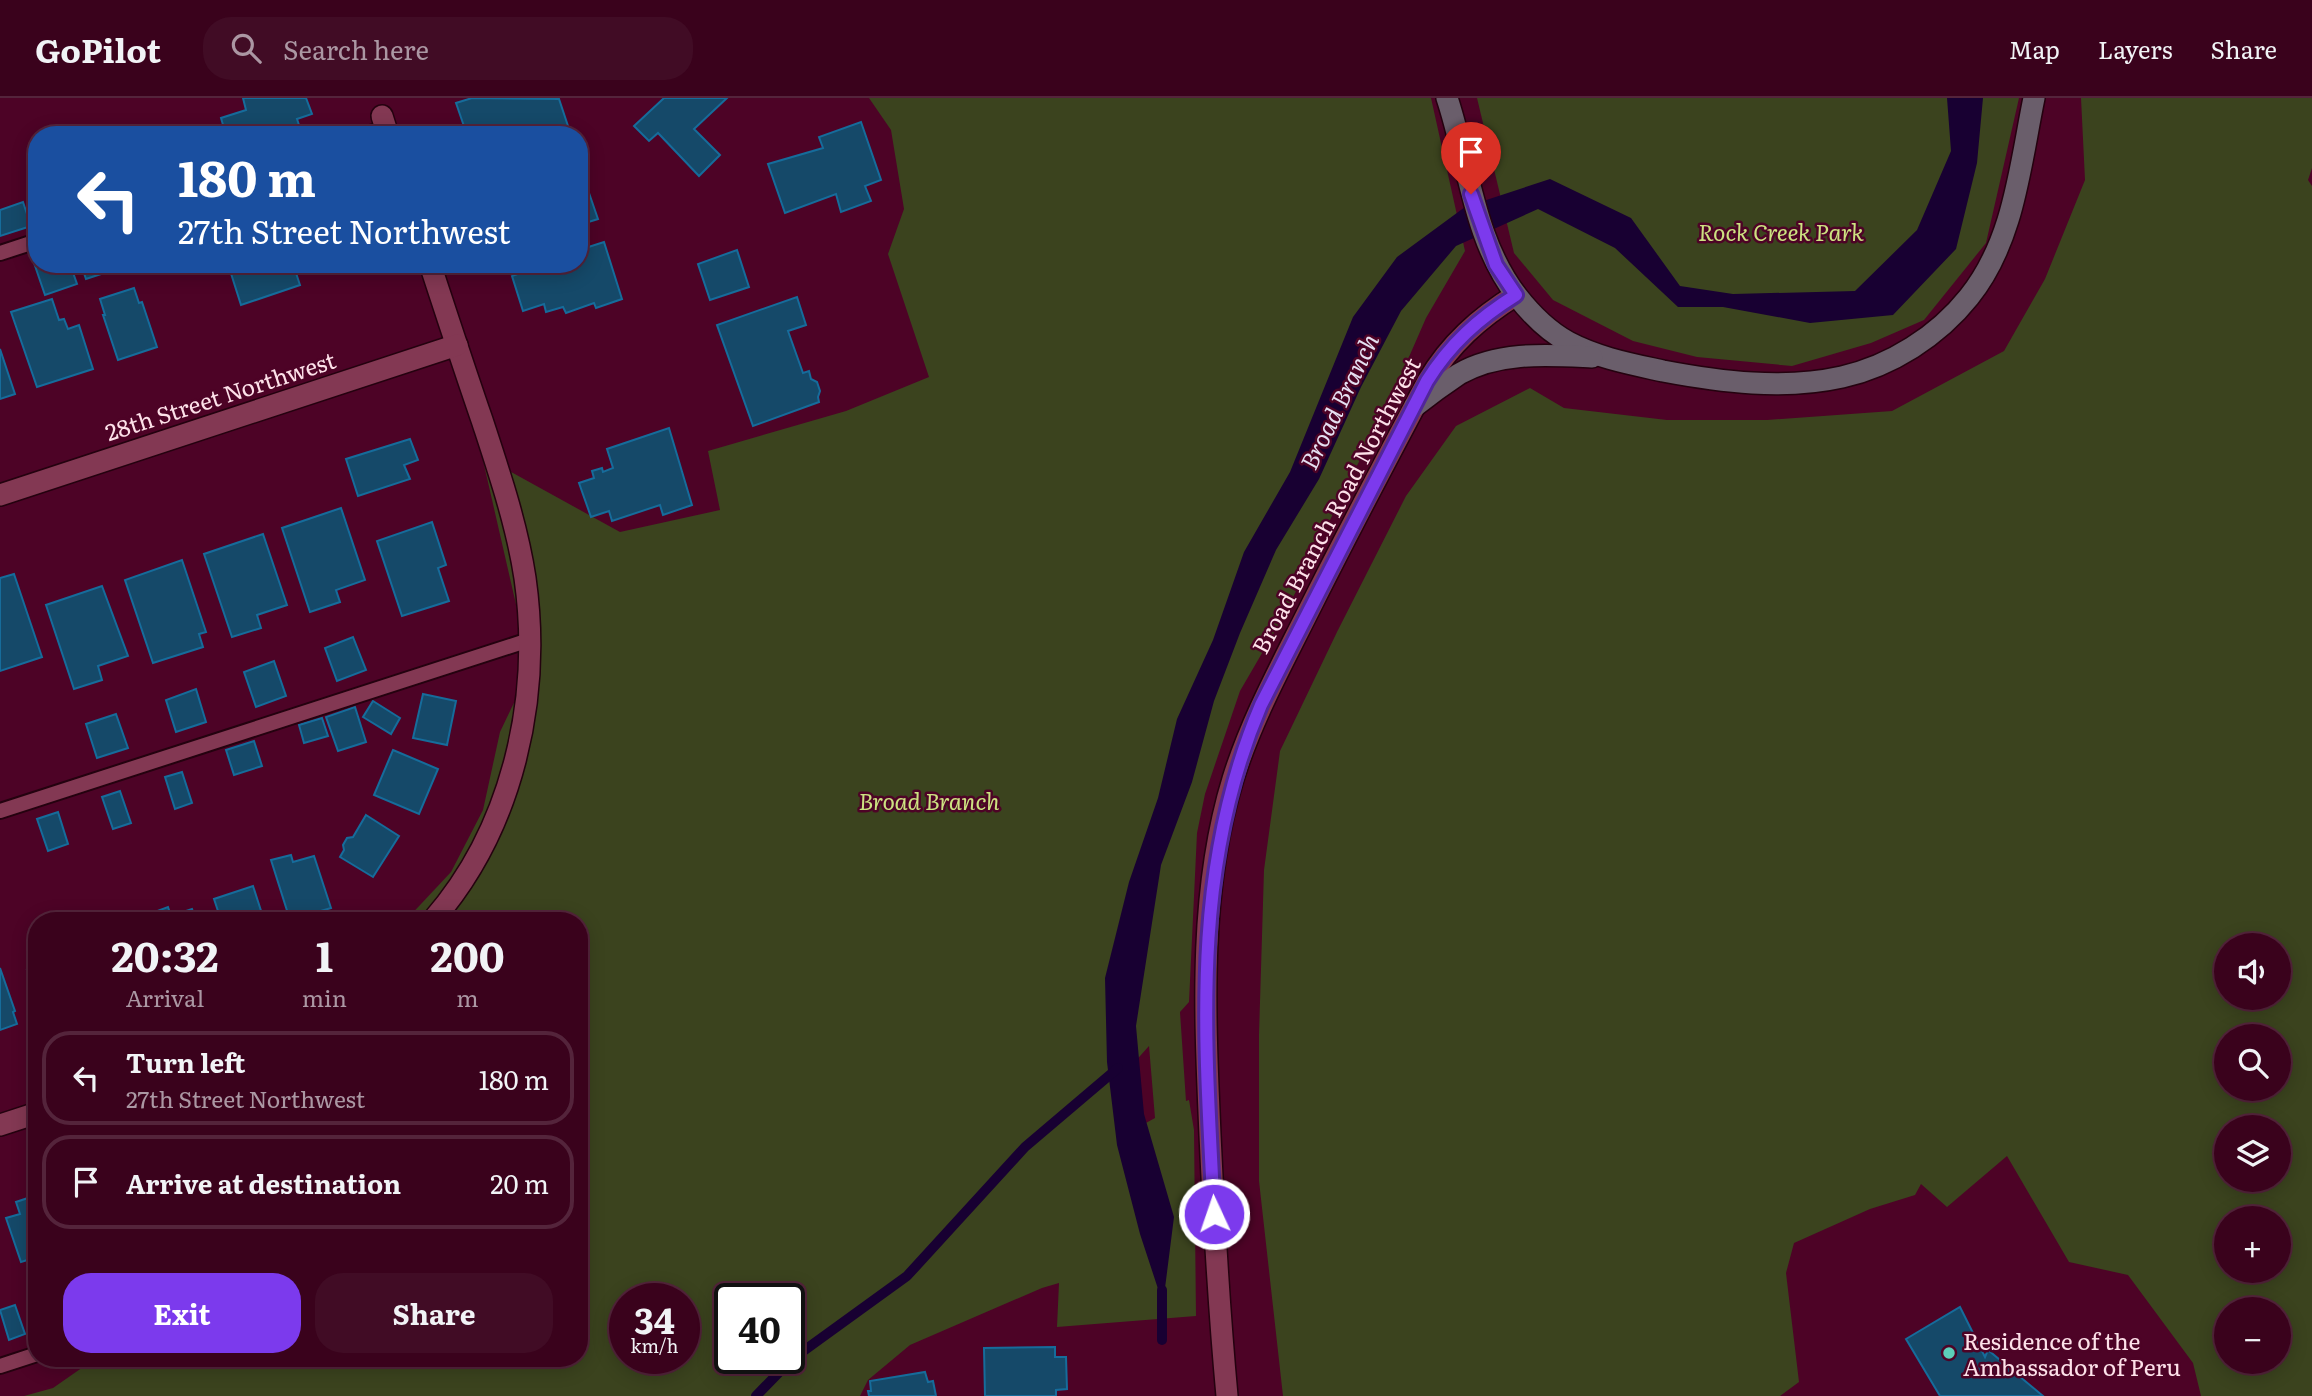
<!DOCTYPE html>
<html lang="en">
<head>
<meta charset="utf-8">
<style>
	:root { --surface:#3a021c; --page:#410c25; --text:#f1f3f6; --muted:#ab97a3; --line:#54243b; --accent:#7c3aed }
	body { margin:0; font-family:Literata,serif; background:var(--page); color:var(--text); height:100vh; display:flex; flex-direction:column; font-size:26px; white-space:nowrap }
	* { box-sizing:border-box; margin:0 }
	p { font-size:23px; color:var(--muted) }
	.icon { flex:none; width:38px; height:38px; fill:none; stroke:currentColor; stroke-width:2; stroke-linecap:round; stroke-linejoin:round }
	.map { position:relative; flex:1; overflow:hidden }
	.details { position:absolute; left:28px; top:814px; width:560px; height:455px; display:flex; flex-direction:column; background:var(--surface); border-radius:28px; box-shadow:0 4px 18px #0003,0 0 0 2px var(--line) }
	.details>* { flex:none }
	.top-card { position:absolute; left:28px; top:28px; width:560px; height:147px; border-radius:28px; box-shadow:0 4px 18px #0003,0 0 0 2px var(--line); background:#1a4fa0; color:#fff; overflow:hidden }
	.buttons { position:absolute; left:2214px; top:835px; display:grid; gap:14px }
	.buttons a { display:grid; place-items:center; width:77px; height:77px; border-radius:50%; background:var(--surface); box-shadow:0 4px 18px #0003,0 0 0 2px var(--line); font-size:35px }
	.speed { position:absolute; left:609px; top:1185px; display:flex; gap:14px; font-size:35px; font-weight:700; text-align:center }
	.speed>* { display:grid; place-content:center; width:91px; height:91px; border-radius:50%; background:var(--surface); box-shadow:0 4px 18px #0003,0 0 0 2px var(--line); line-height:1 }
	.speed small { font-size:18px; font-weight:400 }
	.speed .limit { border:4px solid #111; border-radius:10px; background:#fff; color:#111 }
	.pin { position:absolute; display:grid; place-items:center; width:60px; height:60px; color:#fff; margin:-72px -30px; border-radius:50% 50% 50% 0; rotate:-45deg; box-shadow:0 0 7px #0007 }
	.pin .icon { rotate:45deg }
	.me { position:absolute; width:77px; margin:-38px; rotate:357deg; stroke-linejoin:round; filter:drop-shadow(0 0 5px #0008) }
	.turn { display:flex; align-items:center; gap:24px; height:147px; padding:0 35px; font-size:32px }
	.turn .icon { width:91px; height:91px; stroke-width:2.5 }
	.turn b { display:block; font-size:49px; line-height:60px }
	.eta { display:flex; justify-content:space-evenly; align-items:center; height:119px; text-align:center }
	.eta b { font-size:42px; font-weight:700; line-height:49px }
	.action { display:flex; gap:14px; margin-top:auto; padding:14px 35px }
	.action a { flex:1; height:80px; border-radius:28px; background:var(--accent); color:#fff; font-size:28px; font-weight:700; line-height:80px; text-align:center }
	.action a+a { background:var(--page); color:var(--text) }
	ul { padding:0; list-style:none }
	li { display:flex; align-items:center; gap:21px; height:94px; margin:0 14px 10px; padding:0 21px; border:4px solid var(--line); border-radius:28px }
	li div { flex:1 }
	li b { display:block; font-size:26px }
	li em { font-style:normal }
	header { display:flex; align-items:center; gap:42px; box-sizing:border-box; height:98px; padding:0 35px; background:var(--surface); border-bottom:2px solid var(--line) }
	header strong { font-size:33px }
	nav { display:flex; gap:38px; margin-inline-start:auto; font-size:24px }
	.search { width:490px; height:63px; background:var(--page); display:flex; align-items:center; gap:18px; box-sizing:border-box; padding:0 24px; border-radius:28px; color:var(--muted); font-size:26px }
	.map>svg:first-child { display:block }
	.green { fill:#3b431e; fill-rule:evenodd }
	.water { fill:#180032 }
	.lines { fill:none; stroke-linecap:round; stroke-linejoin:round }
	.stream { stroke:#180032; stroke-width:10 }
	.building { fill:#154969; stroke:#166c9b; stroke-width:2 }
	.service-casing { stroke:#24020f; stroke-width:18 }
	.minor-casing { stroke:#24020f; stroke-width:24 }
	.tertiary-casing { stroke:#24020f; stroke-width:24 }
	.secondary-casing { stroke:#24020f; stroke-width:24 }
	.service { stroke:#833853; stroke-width:14 }
	.minor { stroke:#833853; stroke-width:21 }
	.tertiary { stroke:#833853; stroke-width:21 }
	.secondary { stroke:#6a5e6b; stroke-width:21 }
	.route-casing { stroke:#51269a; stroke-width:18 }
	.route { stroke:#7c3aed; stroke-width:12 }
	.poi-dot { fill:#5dceb9; stroke:#4d0326; stroke-width:2.5 }
	.labels { text-anchor:middle; dominant-baseline:central; stroke-width:5; stroke-linejoin:round; paint-order:stroke }
	.park-label { font-size:23px; font-style:italic; fill:#cce281; stroke:#4d0326 }
	.street-label { font-size:23px; fill:#fde1e9; stroke:#4d0326 }
	.poi-label { font-size:23px; fill:#fde1e9; stroke:#4d0326; text-anchor:start }
	.water-label { font-size:24px; font-style:italic; fill:#e5e0f2; stroke:#4d0326 }
</style>
</head>
<body>
<header>
<strong>GoPilot</strong>
<div class="search"><svg class="icon" aria-label="search" viewBox="0 0 24 24"><circle cx="10" cy="10" r="6"/><path d="M15 15l6 6"/></svg>Search here</div>
<nav><a>Map</a><a>Layers</a><a>Share</a></nav>
</header>
<div class="map">
<svg width="2312" height="1298" viewBox="0 0 2312 1298">
	<rect width="100%" height="100%" fill="#4d0326"/>
	<g class="green">
		<path d="M 869,0 L 1431,0 L 1465,153 L 1426,220 L 1388,307 L 1343,395 L 1286,514 L 1240,593 L 1205,696 L 1197,735 L 1189,904 L 1180,914 L 1186,1003 L 1189,1002 L 1194,1032 L 1196,1218 L 1057,1229 L 1059,1185 L 1042,1190 L 910,1247 L 868,1282 L 860,1298 L 24,1298 L 53,1290 L 96,1260 L 579,1260 L 579,822 L 406,822 L 451,774 L 483,712 L 500,634 L 521,590 L 523,537 L 482,358 L 620,434 L 720,412 L 708,353 L 846,313 L 929,279 L 888,156 L 904,111 L 891,32 ZM 1149,948 L 1155,1020 L 1133,1032 L 1114,987 ZM 625,1200 L 684,1200 L 684,1260 L 625,1260 ZM 730,1200 L 789,1200 L 789,1260 L 730,1260 Z"/>
		<path d="M 1477,0 L 2019,0 L 1986,145 L 1924,222 L 1871,245 L 1792,268 L 1697,259 L 1633,243 L 1553,202 L 1514,155 Z"/>
		<path d="M 2081,0 L 2312,0 L 2312,70 L 2308,82 L 2312,88 L 2312,1298 L 2201,1298 L 2193,1265 L 2128,1177 L 2069,1164 L 2007,1058 L 1947,1109 L 1921,1086 L 1915,1097 L 1870,1111 L 1794,1145 L 1786,1175 L 1799,1284 L 1780,1298 L 1283,1298 L 1259,1083 L 1259,937 L 1264,772 L 1280,653 L 1337,534 L 1406,398 L 1456,328 L 1530,290 L 1564,310 L 1667,322 L 1767,322 L 1892,313 L 2004,253 L 2045,181 L 2085,82 ZM 2278,847 L 2278,900 L 2226,900 L 2226,847 ZM 2226,938 L 2278,938 L 2278,990 L 2226,990 ZM 2278,1029 L 2278,1082 L 2226,1082 L 2226,1029 ZM 2278,1120 L 2278,1172 L 2226,1172 L 2226,1120 ZM 2226,1211 L 2278,1211 L 2278,1264 L 2226,1264 Z"/>
	</g>
	<path class="water" d="M 1947,0 L 1983,0 L 1977,65 L 1956,151 L 1893,217 L 1810,225 L 1723,209 L 1678,209 L 1615,150 L 1538,111 L 1456,148 L 1401,213 L 1361,289 L 1319,381 L 1276,452 L 1240,535 L 1214,603 L 1192,684 L 1161,767 L 1136,928 L 1144,1016 L 1174,1119 L 1163,1206 L 1140,1136 L 1117,1047 L 1107,964 L 1105,880 L 1129,784 L 1158,700 L 1177,621 L 1213,542 L 1244,454 L 1290,374 L 1353,219 L 1397,159 L 1465,109 L 1550,81 L 1631,120 L 1680,188 L 1733,196 L 1855,193 L 1917,132 L 1951,53 Z"/>
	<g class="lines">
		<g class="stream">
			<path d="M 1162,1242 L 1162,1192"/>
			<path d="M 756,1298 L 791,1262 L 907,1178 L 1025,1049 L 1118,970"/>
		</g>
	</g>
	<g class="building">
		<path d="M 243,0 L 306,0 L 312,16 L 297,21 L 302,36 L 300,37 L 226,37 L 221,20 L 246,12 Z"/>
		<path d="M 472,0 L 559,1 L 571,37 L 467,37 L 456,5 Z"/>
		<path d="M 664,0 L 727,0 L 694,31 L 720,57 L 699,78 L 658,35 L 649,43 L 634,28 Z"/>
		<path d="M 861,24 L 881,82 L 865,88 L 871,103 L 841,114 L 836,96 L 785,115 L 768,66 L 823,50 L 819,39 Z"/>
		<path d="M 579,66 L 598,121 L 579,127 Z"/>
		<path d="M 23,104 L 31,128 L 0,138 L 0,112 Z"/>
		<path d="M 604,144 L 622,201 L 596,210 L 594,205 L 566,215 L 563,209 L 546,214 L 544,206 L 523,213 L 512,178 L 532,171 L 531,168 L 536,166 L 579,166 L 579,152 Z"/>
		<path d="M 737,152 L 749,189 L 710,202 L 698,166 Z"/>
		<path d="M 37,164 L 37,166 L 70,166 L 77,186 L 45,197 L 34,165 Z"/>
		<path d="M 81,166 L 101,166 L 104,175 L 86,181 Z"/>
		<path d="M 228,166 L 293,166 L 300,187 L 241,207 Z"/>
		<path d="M 134,190 L 139,205 L 142,204 L 157,249 L 118,262 L 103,217 L 105,217 L 100,201 Z"/>
		<path d="M 797,199 L 806,227 L 788,233 L 803,275 L 809,273 L 811,281 L 817,284 L 820,293 L 818,299 L 819,304 L 753,328 L 717,227 Z"/>
		<path d="M 52,201 L 59,222 L 64,221 L 68,231 L 79,227 L 93,271 L 37,289 L 11,214 Z"/>
		<path d="M 0,251 L 15,296 L 0,301 Z"/>
		<path d="M 669,330 L 692,407 L 663,417 L 660,407 L 612,423 L 609,413 L 591,419 L 579,385 L 594,380 L 592,373 L 602,370 L 603,374 L 613,370 L 607,351 Z"/>
		<path d="M 410,341 L 418,362 L 404,367 L 410,381 L 358,398 L 346,361 Z"/>
		<path d="M 341,410 L 365,482 L 336,492 L 340,504 L 310,514 L 282,430 Z"/>
		<path d="M 432,424 L 446,467 L 438,470 L 449,503 L 402,518 L 377,443 Z"/>
		<path d="M 263,436 L 287,507 L 257,517 L 261,530 L 232,539 L 204,456 Z"/>
		<path d="M 182,462 L 206,534 L 199,536 L 203,549 L 153,565 L 125,482 Z"/>
		<path d="M 14,476 L 42,559 L 0,573 L 0,480 Z"/>
		<path d="M 102,488 L 128,558 L 98,568 L 102,582 L 74,591 L 46,507 Z"/>
		<path d="M 353,539 L 366,572 L 337,583 L 325,550 Z"/>
		<path d="M 274,563 L 286,598 L 256,609 L 244,574 Z"/>
		<path d="M 196,591 L 206,624 L 176,634 L 166,602 Z"/>
		<path d="M 423,596 L 456,603 L 447,647 L 413,640 Z"/>
		<path d="M 373,603 L 400,620 L 391,636 L 363,619 Z"/>
		<path d="M 355,609 L 366,644 L 338,653 L 326,619 Z"/>
		<path d="M 116,616 L 128,650 L 97,660 L 86,626 Z"/>
		<path d="M 322,620 L 328,638 L 304,645 L 299,627 Z"/>
		<path d="M 254,643 L 262,668 L 234,677 L 226,652 Z"/>
		<path d="M 393,652 L 438,671 L 419,716 L 374,697 Z"/>
		<path d="M 182,674 L 192,705 L 175,711 L 165,679 Z"/>
		<path d="M 120,693 L 131,725 L 113,731 L 102,699 Z"/>
		<path d="M 58,714 L 68,746 L 48,753 L 37,721 Z"/>
		<path d="M 366,717 L 399,738 L 373,779 L 340,759 L 344,752 L 343,747 L 347,740 L 353,739 Z"/>
		<path d="M 291,757 L 293,764 L 314,758 L 331,810 L 290,822 L 271,762 Z"/>
		<path d="M 253,788 L 264,822 L 221,822 L 214,801 Z"/>
		<path d="M 168,809 L 171,818 L 192,811 L 196,822 L 151,822 L 149,816 Z"/>
		<path d="M 37,868 L 37,901 L 27,872 Z"/>
		<path d="M 0,870 L 15,913 L 13,914 L 17,926 L 0,932 Z"/>
		<path d="M 37,1097 L 37,1159 L 21,1164 L 6,1120 L 20,1116 L 16,1104 Z"/>
		<path d="M 15,1207 L 25,1236 L 9,1242 L 0,1212 Z"/>
		<path d="M 1960,1209 L 1985,1259 L 1988,1252 L 2043,1298 L 1940,1298 L 1906,1241 Z"/>
		<path d="M 1055,1249 L 1055,1259 L 1066,1259 L 1067,1291 L 1056,1292 L 1056,1298 L 985,1298 L 984,1250 Z"/>
		<path d="M 925,1274 L 928,1284 L 933,1283 L 936,1298 L 869,1298 L 868,1293 L 871,1293 L 870,1283 Z"/>
	</g>
	<g class="lines">
		<defs>
			<g id="service">
				<path d="M 364,37 L 386,30"/>
				<path d="M 0,155 L 37,143"/>
				<path d="M 0,713 L 529,542"/>
				<path d="M 0,1268 L 37,1256"/>
			</g>
			<g id="minor">
				<path d="M 382,18 L 388,37"/>
				<path d="M 430,166 C 447,218 464,270 482,322 C 499,374 517,427 525,480 C 542,600 513,730 433,822"/>
				<path d="M 0,397 L 457,247"/>
				<path d="M 0,1027 L 37,1015"/>
			</g>
			<path id="tertiary" d="M 1227,1298 C 1219,1211 1214,1124 1210,1037 C 1205,919 1198,795 1233,681 C 1251,623 1280,570 1307,516 C 1346,438 1387,360 1428,283 C 1450,246 1479,220 1516,197"/>
			<g id="secondary">
				<path d="M 1447,0 C 1469,66 1473,141 1517,198 C 1531,216 1548,233 1568,244 C 1598,260 1631,266 1663,273 C 1721,284 1784,292 1842,279 C 1891,268 1938,238 1969,199 C 2014,143 2020,68 2034,0"/>
				<path d="M 1415,308 C 1429,297 1444,286 1459,276 C 1499,253 1548,257 1592,259"/>
			</g>
		</defs>
		<use href="#service" class="service-casing"/>
		<use href="#minor" class="minor-casing"/>
		<use href="#tertiary" class="tertiary-casing"/>
		<use href="#secondary" class="secondary-casing"/>
		<use href="#service" class="service"/>
		<use href="#minor" class="minor"/>
		<use href="#tertiary" class="tertiary"/>
		<use href="#secondary" class="secondary"/>
	</g>
	<g class="lines">
		<defs>
			<path id="route" d="M 1214,1116 C 1205,940 1190,773 1261,607 L 1427,283 C 1450,246 1479,220 1516,197 L 1496,167 L 1471,96"/>
		</defs>
		<use href="#route" class="route-casing"/>
		<use href="#route" class="route"/>
	</g>
	<circle class="poi-dot" cx="1949" cy="1255" r="7"/>
	<g class="labels">
		<g class="park-label">
			<text x="1781" y="133">Rock Creek Park</text>
			<text x="929" y="702">Broad Branch</text>
		</g>
		<g class="street-label">
			<text transform="translate(220 297) rotate(-18)">28th Street Northwest</text>
			<text transform="translate(1335 407) rotate(-62)">Broad Branch Road Northwest</text>
		</g>
		<g class="poi-label">
			<text x="1963" y="1242">Residence of the<tspan x="1963" dy="26">Ambassador of Peru</tspan></text>
		</g>
		<g class="water-label">
			<text transform="translate(1338 303) rotate(-64)">Broad Branch</text>
		</g>
	</g>
</svg>
<div class="buttons">
<a><svg class="icon" aria-label="sound" viewBox="0 0 24 24"><path d="M4 9h4l5-4v14l-5-4H4zM17 9q2 3 0 6"/></svg></a>
<a><svg class="icon" aria-label="search" viewBox="0 0 24 24"><circle cx="10" cy="10" r="6"/><path d="M15 15l6 6"/></svg></a>
<a><svg class="icon" aria-label="layers" viewBox="0 0 24 24"><path d="M12 4l9 5-9 5-9-5zM3 14l9 5 9-5"/></svg></a>
<a>+</a>
<a>−</a>
</div>
<div class="speed"><div>34<small>km/h</small></div><div class="limit">40</div></div>
<div class="pin" style="left:1471px;top:96px;background:#d93025"><svg class="icon" aria-label="arrive" viewBox="0 0 24 24"><path d="M6 21V4h12l-3 4 3 4H6"/></svg></div>
<svg class="me" style="left:1214px;top:1116px" viewBox="-20 -20 40 40"><circle r="17" fill="#7c3aed" stroke="#fff" stroke-width="3"/><path d="M0-11L8 9 0 5-8 9z" fill="#fff"/></svg>
<div class="top-card">
<div class="turn"><svg class="icon" aria-label="left" viewBox="0 0 24 24"><path d="M17 20v-9H6M10 6l-5 5 5 5"/></svg><div><b>180 m</b>27th Street Northwest</div></div>
</div>
<section class="details">
<div class="eta">
<div><b>20:32</b><p>Arrival</p></div>
<div><b>1</b><p>min</p></div>
<div><b>200</b><p>m</p></div>
</div>
<ul>
<li><svg class="icon" aria-label="left" viewBox="0 0 24 24"><path d="M17 20v-9H6M10 6l-5 5 5 5"/></svg><div><b>Turn left</b><p>27th Street Northwest</p></div><em>180 m</em></li>
<li><svg class="icon" aria-label="arrive" viewBox="0 0 24 24"><path d="M6 21V4h12l-3 4 3 4H6"/></svg><div><b>Arrive at destination</b></div><em>20 m</em></li>
</ul>
<div class="action"><a>Exit</a><a>Share</a></div>
</section>
</div>
</body>
</html>
